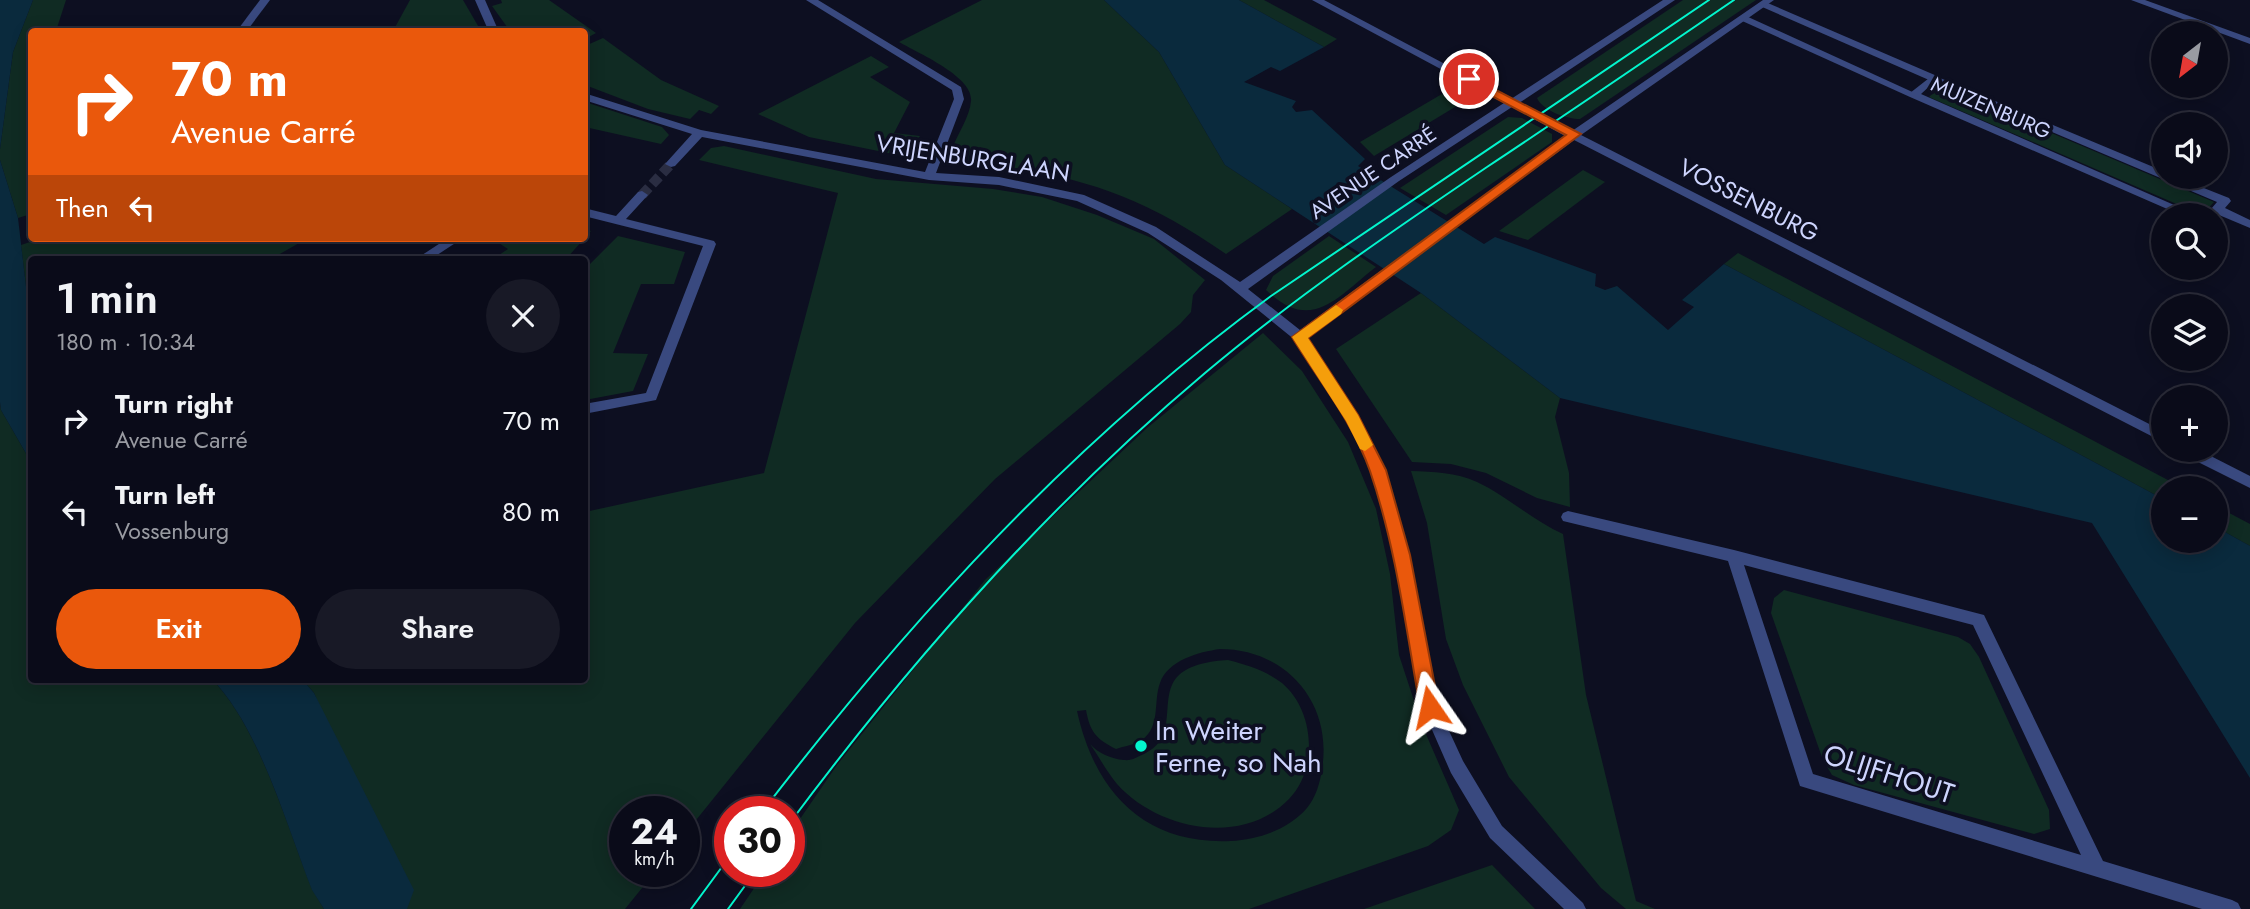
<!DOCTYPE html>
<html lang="en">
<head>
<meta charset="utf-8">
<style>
	:root { --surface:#0a0b19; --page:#181926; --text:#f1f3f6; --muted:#999ba2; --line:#2a2b38; --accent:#ea580c }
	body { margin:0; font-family:Jost,sans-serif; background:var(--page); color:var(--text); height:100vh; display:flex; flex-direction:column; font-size:26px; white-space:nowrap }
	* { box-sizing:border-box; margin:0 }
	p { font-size:23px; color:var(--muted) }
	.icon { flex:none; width:38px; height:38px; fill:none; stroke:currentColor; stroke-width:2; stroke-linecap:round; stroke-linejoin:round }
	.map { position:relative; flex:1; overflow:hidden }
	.sheet { position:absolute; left:28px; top:256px; width:560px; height:427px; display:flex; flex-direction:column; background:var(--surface); border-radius:7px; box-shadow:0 4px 18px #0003,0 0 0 2px var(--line) }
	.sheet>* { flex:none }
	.top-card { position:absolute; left:28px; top:28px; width:560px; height:214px; border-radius:7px; box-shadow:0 4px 18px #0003,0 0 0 2px var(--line); background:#ea580c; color:#fff; overflow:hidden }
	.needle { width:46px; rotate:211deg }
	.controls { position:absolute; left:2151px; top:21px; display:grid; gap:14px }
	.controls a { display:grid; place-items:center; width:77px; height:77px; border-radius:50%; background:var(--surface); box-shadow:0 4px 18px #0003,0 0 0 2px var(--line); font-size:35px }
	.speed { position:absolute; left:609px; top:796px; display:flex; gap:14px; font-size:35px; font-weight:700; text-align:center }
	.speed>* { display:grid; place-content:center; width:91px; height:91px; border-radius:50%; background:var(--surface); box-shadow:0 4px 18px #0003,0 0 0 2px var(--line); line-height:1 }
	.speed small { font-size:18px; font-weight:400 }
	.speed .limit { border:10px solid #d22; background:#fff; color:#111 }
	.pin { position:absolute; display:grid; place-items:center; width:60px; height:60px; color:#fff; margin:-30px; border:4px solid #fff; border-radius:50%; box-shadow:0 2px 7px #0007 }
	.me { position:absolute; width:77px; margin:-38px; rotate:349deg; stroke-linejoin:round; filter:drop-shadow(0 0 5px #0008) }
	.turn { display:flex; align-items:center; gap:24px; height:147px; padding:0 28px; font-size:32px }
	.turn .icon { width:91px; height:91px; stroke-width:2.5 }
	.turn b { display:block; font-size:49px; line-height:60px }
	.then { display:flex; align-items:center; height:66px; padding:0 28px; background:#0003; gap:14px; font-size:26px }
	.round { display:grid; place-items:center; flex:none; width:74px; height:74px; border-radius:37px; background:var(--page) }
	.summary { display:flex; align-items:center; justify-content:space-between; height:119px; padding:0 28px }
	h1 { font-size:42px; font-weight:600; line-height:52px }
	.cta { display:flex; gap:14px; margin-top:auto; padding:14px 28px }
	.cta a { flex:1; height:80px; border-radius:42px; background:var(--accent); color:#fff; font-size:28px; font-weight:600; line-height:80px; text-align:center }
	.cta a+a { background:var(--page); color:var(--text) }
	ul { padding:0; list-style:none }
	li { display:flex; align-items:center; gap:21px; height:91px; padding:0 28px }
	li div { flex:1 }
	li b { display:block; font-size:26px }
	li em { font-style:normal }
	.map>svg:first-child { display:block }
	.green { fill:#102b23; fill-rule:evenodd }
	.water { fill:#0a2a3d }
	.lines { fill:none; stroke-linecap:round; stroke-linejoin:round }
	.street-tunnel { stroke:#2a2d42; stroke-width:10; stroke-dasharray:10 5; stroke-linecap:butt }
	.lane { fill:#39497f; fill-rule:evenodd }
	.street { fill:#39497f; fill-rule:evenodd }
	.tram { stroke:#03f5cd; stroke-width:2 }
	.route { fill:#ea580c; stroke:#983908; stroke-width:2 }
	.slow { fill:#f59e0b }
	.poi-dot { fill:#03f5cd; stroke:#0d0f21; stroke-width:2.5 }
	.labels { text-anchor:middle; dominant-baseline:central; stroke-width:7; stroke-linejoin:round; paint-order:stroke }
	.far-street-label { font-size:21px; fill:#ced5fe; stroke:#0d0f21 }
	.street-label { font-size:24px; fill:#ced5fe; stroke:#0d0f21 }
	.near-poi-label { font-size:28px; fill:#ced5fe; stroke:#0d0f21; text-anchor:start }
	.near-street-label { font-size:28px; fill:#ced5fe; stroke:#0d0f21 }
</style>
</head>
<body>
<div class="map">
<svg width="2250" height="909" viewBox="0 0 2250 909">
	<rect width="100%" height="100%" fill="#0d0f21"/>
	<g class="green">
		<path d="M 33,0 L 66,0 L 56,31 L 32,32 L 31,214 L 18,218 L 0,160 L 0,149 L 13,52 Z"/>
		<path d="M 410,0 L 463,0 L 481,31 L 393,31 Z"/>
		<path d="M 501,0 L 549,0 L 596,33 L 585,39 L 584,32 L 510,31 L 492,6 L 502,3 Z"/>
		<path d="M 982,0 L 1104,0 L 1159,52 L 1225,165 L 1292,209 L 1226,254 C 1137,192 1074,174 967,162 L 960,156 L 962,148 L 953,147 C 958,133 970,116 971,101 C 974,77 918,53 899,42 Z"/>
		<path d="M 1239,0 L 1264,0 L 1337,39 L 1324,47 Z"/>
		<path d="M 1683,0 L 1756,0 L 1580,119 C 1567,119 1543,111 1537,98 Z"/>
		<path d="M 603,38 L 661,80 L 719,106 L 711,114 L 699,110 L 690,119 L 648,109 L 585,85 L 585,46 Z"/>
		<path d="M 871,56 L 889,67 L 870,77 L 910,102 L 894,133 L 920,136 L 907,154 L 898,155 L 809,137 L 758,114 Z"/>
		<path d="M 1941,86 L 2214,202 L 2202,215 L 1929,97 Z"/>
		<path d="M 1442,94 L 1460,104 L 1374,156 L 1360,142 Z"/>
		<path d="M 585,102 L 662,127 L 669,135 L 661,144 L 585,127 Z"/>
		<path d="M 1508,117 L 1522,118 L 1552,134 L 1552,142 L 1446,215 L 1400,188 Z"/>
		<path d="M 724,146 L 876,179 L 993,189 L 1042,197 L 1097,215 L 1154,239 L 1205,280 L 1193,295 L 1191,312 L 1180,324 L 995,479 L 855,623 L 684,835 L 684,812 L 625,812 L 625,872 L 655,872 L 625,909 L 407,909 L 314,693 L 302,679 L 584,679 L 585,512 L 764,473 L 838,193 L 699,160 L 711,148 Z"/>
		<path d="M 1583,170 L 1605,182 L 1528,240 L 1499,231 Z"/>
		<path d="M 585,229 L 591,231 L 566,259 L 493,259 L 508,249 L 491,238 L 584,238 Z"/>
		<path d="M 618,236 L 685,252 L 674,284 L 641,284 L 613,353 L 648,354 L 633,391 L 585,400 L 585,269 Z"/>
		<path d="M 1329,236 L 1376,267 C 1337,297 1312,334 1266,290 L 1273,276 Z"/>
		<path d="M 42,238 L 308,238 L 271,259 L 32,259 L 31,302 L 27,295 L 21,245 Z"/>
		<path d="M 1738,253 L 2183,488 L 2163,488 L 2163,499 L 1724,264 Z"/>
		<path d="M 1421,293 L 1560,398 L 1555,417 L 1569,473 L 1570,507 L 1537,498 L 1486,473 L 1451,464 L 1412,462 L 1336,349 Z"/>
		<path d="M 1263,333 L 1302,371 L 1348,442 L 1376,509 L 1390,574 L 1399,655 L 1422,725 L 1459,810 L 1451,830 L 1428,846 L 1249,909 L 740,909 L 765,872 L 789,872 L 789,835 L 837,765 L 985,580 L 1147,428 ZM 1220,649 C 1286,649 1333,703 1322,769 C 1320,783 1316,797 1307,808 C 1288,830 1259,839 1231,841 C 1144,845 1095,792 1077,711 L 1086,710 C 1090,732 1096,739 1116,749 C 1124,746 1135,745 1142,740 C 1161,726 1153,702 1160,683 C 1168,660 1199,652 1220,649 Z"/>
		<path d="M 0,402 L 1,410 L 31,462 L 32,679 L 212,679 C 260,729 286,824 312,889 L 324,909 L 0,909 Z"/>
		<path d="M 1411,471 C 1433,472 1456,472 1477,482 C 1507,496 1532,520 1563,534 L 1586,695 L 1636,901 L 1655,909 L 1626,909 L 1601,888 L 1509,777 L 1463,685 L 1446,639 L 1427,523 Z"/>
		<path d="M 2216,506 L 2250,524 L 2250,546 L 2216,527 Z"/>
		<path d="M 1784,590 L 1958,637 L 1970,644 L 1979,657 L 2049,810 L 2050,829 L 2034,834 L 1854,785 L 1832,775 L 1823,760 L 1771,613 L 1774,598 Z"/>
		<path d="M 1228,660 C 1248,665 1266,671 1282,683 C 1314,710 1319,768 1289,799 C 1243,847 1158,830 1117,784 C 1107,772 1099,757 1090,744 C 1098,753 1111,759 1124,760 C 1132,761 1137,757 1144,754 C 1180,737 1158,699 1177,677 C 1189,664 1211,661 1228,660 Z"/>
		<path d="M 1492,865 L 1535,909 L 1364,909 Z"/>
	</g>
	<g class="water">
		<path d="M 0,0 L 33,0 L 13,52 L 0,149 Z"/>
		<path d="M 1104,0 L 1239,0 L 1324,47 L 1280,71 L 1271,67 L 1244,82 L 1296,101 L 1292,107 L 1296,112 L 1312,110 L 1365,159 L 1358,166 L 1484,244 L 1495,237 L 1596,274 L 1595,286 L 1605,290 L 1617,286 L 1668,330 L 1694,307 L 1682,300 L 1724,264 L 2163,499 L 2163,541 L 2216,541 L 2216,527 L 2250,546 L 2250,778 L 2092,523 L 1560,398 L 1421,293 L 1225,165 L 1159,52 Z"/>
		<path d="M 0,160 L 18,218 L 27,295 L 31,302 L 31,462 L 1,410 L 0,402 Z"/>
		<path d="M 212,679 L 302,679 L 314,693 L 414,890 L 407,909 L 324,909 L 312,890 C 286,824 260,729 212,679 Z"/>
	</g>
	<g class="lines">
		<path class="street-tunnel" d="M 642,195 L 671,164"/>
		<g class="lane">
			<path d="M 1763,1 L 1937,76 L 1938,78 L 1937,80 L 1929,80 L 1760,6 L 1758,4 Z"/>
			<path d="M 1740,16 L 1746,16 L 1919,95 L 1918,97 L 1910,97 L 1740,20 Z"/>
		</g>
		<g class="street">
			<path d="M 260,0 L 270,0 L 246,32 L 236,32 Z"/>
			<path d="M 475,0 L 485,0 L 499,32 L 489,32 Z"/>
			<path d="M 806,0 L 818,0 L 961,87 L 964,99 L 936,173 L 999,177 L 1084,195 L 1156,227 L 1240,282 L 1391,177 L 1504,103 L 1312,0 L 1324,0 L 1511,99 L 1663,0 L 1675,0 L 1519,103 L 1572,131 L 1763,0 L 1774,0 L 1581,135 L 2163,431 L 2163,442 L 1574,140 L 1307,338 L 1358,415 L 1385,470 L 1408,555 L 1438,707 L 1463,761 L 1502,826 L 1583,903 L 1586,909 L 1564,909 L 1490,838 L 1451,773 L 1422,707 L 1394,555 L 1371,470 L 1347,421 L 1295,340 L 1221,280 L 1148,233 L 1077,201 L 999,185 L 929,180 L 702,137 L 675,166 L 671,167 L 665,164 L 692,134 L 584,100 L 584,93 L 701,130 L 925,172 L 954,99 L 952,90 ZM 1512,107 L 1565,136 L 1300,330 L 1248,289 L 1399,181 Z"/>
			<path d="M 2131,0 L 2145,0 L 2250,38 L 2250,44 Z"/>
			<path d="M 1933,75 L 2163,171 L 2163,177 L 2176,177 L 2229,198 L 2231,201 L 2225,208 L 2250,220 L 2250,228 L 2219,215 L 2216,218 L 2216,215 L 2206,215 L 2217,202 L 1934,82 L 1921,94 L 2197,215 L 2181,215 L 1910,97 L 1910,93 Z"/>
			<path d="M 642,191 L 648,195 L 626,219 L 714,241 L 716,244 L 656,400 L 584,414 L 584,404 L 646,393 L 703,246 L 584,216 L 584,208 L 616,216 L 638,192 Z"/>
			<path d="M 448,238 L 463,238 L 431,259 L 416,259 Z"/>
			<path d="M 2180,450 L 2199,450 L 2250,476 L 2250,488 L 2182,454 Z"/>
			<path d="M 1568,511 L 1734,550 L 1984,615 L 2103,861 L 2232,900 L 2238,903 L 2241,909 L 2202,909 L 1800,786 L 1728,561 L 1563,521 L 1561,517 L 1563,513 ZM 1744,565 L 1973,625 L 2081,855 L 1813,774 Z"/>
		</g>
		<g class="tram">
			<path d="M 762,812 C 910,619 1074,440 1271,296 L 1709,0"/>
			<path d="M 789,824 C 912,659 1048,505 1205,373 C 1294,298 1391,232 1487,167 C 1570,112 1652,56 1734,0"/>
			<path d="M 691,909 L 730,856"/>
			<path d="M 728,909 L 755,872"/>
		</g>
	</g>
	<path class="route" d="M 1469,76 L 1581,134 L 1308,338 L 1358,415 L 1386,470 L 1410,555 L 1439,707 L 1436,713 L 1430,716 L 1423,713 L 1420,707 C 1406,629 1396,547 1370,471 C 1353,422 1319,381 1292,337 L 1566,135 L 1465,82 L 1463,79 Z"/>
	<path class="slow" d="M 1336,305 L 1343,310 L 1341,314 L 1308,338 L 1358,415 L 1373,445 L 1365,451 L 1360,449 L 1346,421 L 1292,337 Z"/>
	<circle class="poi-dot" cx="1141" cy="746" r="7"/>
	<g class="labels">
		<g class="far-street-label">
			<text transform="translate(1991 108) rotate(23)">MUIZENBURG</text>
			<text transform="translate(1373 173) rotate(-34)">AVENUE CARRÉ</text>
		</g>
		<g class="street-label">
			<text transform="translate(973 158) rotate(9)">VRIJENBURGLAAN</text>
			<text transform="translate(1749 200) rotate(27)">VOSSENBURG</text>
		</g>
		<g class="near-poi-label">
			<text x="1155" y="730">In Weiter<tspan x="1155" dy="32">Ferne, so Nah</tspan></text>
		</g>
		<g class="near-street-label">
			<text transform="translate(1889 774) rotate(18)">OLIJFHOUT</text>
		</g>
	</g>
</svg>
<div class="controls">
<a><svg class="needle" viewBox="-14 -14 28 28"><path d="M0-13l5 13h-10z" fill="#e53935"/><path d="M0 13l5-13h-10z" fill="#999ba2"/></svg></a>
<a><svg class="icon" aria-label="sound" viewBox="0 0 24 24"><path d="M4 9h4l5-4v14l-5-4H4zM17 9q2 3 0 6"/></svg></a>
<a><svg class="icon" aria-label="search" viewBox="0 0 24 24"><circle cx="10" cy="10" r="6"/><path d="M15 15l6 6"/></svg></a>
<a><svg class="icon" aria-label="layers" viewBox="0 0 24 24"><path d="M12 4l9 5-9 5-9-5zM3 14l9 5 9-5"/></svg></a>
<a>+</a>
<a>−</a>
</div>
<div class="speed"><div>24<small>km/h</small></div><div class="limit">30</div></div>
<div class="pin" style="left:1469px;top:79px;background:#d93025"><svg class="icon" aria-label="arrive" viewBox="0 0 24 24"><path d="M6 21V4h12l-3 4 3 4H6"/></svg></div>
<svg class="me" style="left:1430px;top:707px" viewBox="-20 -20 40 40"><path d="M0-17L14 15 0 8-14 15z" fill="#ea580c" stroke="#fff" stroke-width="4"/></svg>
<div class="top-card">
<div class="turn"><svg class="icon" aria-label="right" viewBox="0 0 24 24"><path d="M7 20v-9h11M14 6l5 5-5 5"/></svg><div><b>70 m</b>Avenue Carré</div></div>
<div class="then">Then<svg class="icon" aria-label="left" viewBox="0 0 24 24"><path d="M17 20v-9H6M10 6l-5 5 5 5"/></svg></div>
</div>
<section class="sheet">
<div class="summary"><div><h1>1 min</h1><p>180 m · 10:34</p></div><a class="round"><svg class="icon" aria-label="close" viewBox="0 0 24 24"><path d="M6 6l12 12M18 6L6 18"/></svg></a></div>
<ul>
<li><svg class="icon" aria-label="right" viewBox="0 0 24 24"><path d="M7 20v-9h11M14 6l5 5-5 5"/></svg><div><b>Turn right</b><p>Avenue Carré</p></div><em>70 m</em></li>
<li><svg class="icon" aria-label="left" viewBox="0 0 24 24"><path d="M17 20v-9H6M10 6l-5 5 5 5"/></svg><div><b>Turn left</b><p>Vossenburg</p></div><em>80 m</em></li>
</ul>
<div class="cta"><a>Exit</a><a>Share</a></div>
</section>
</div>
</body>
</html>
